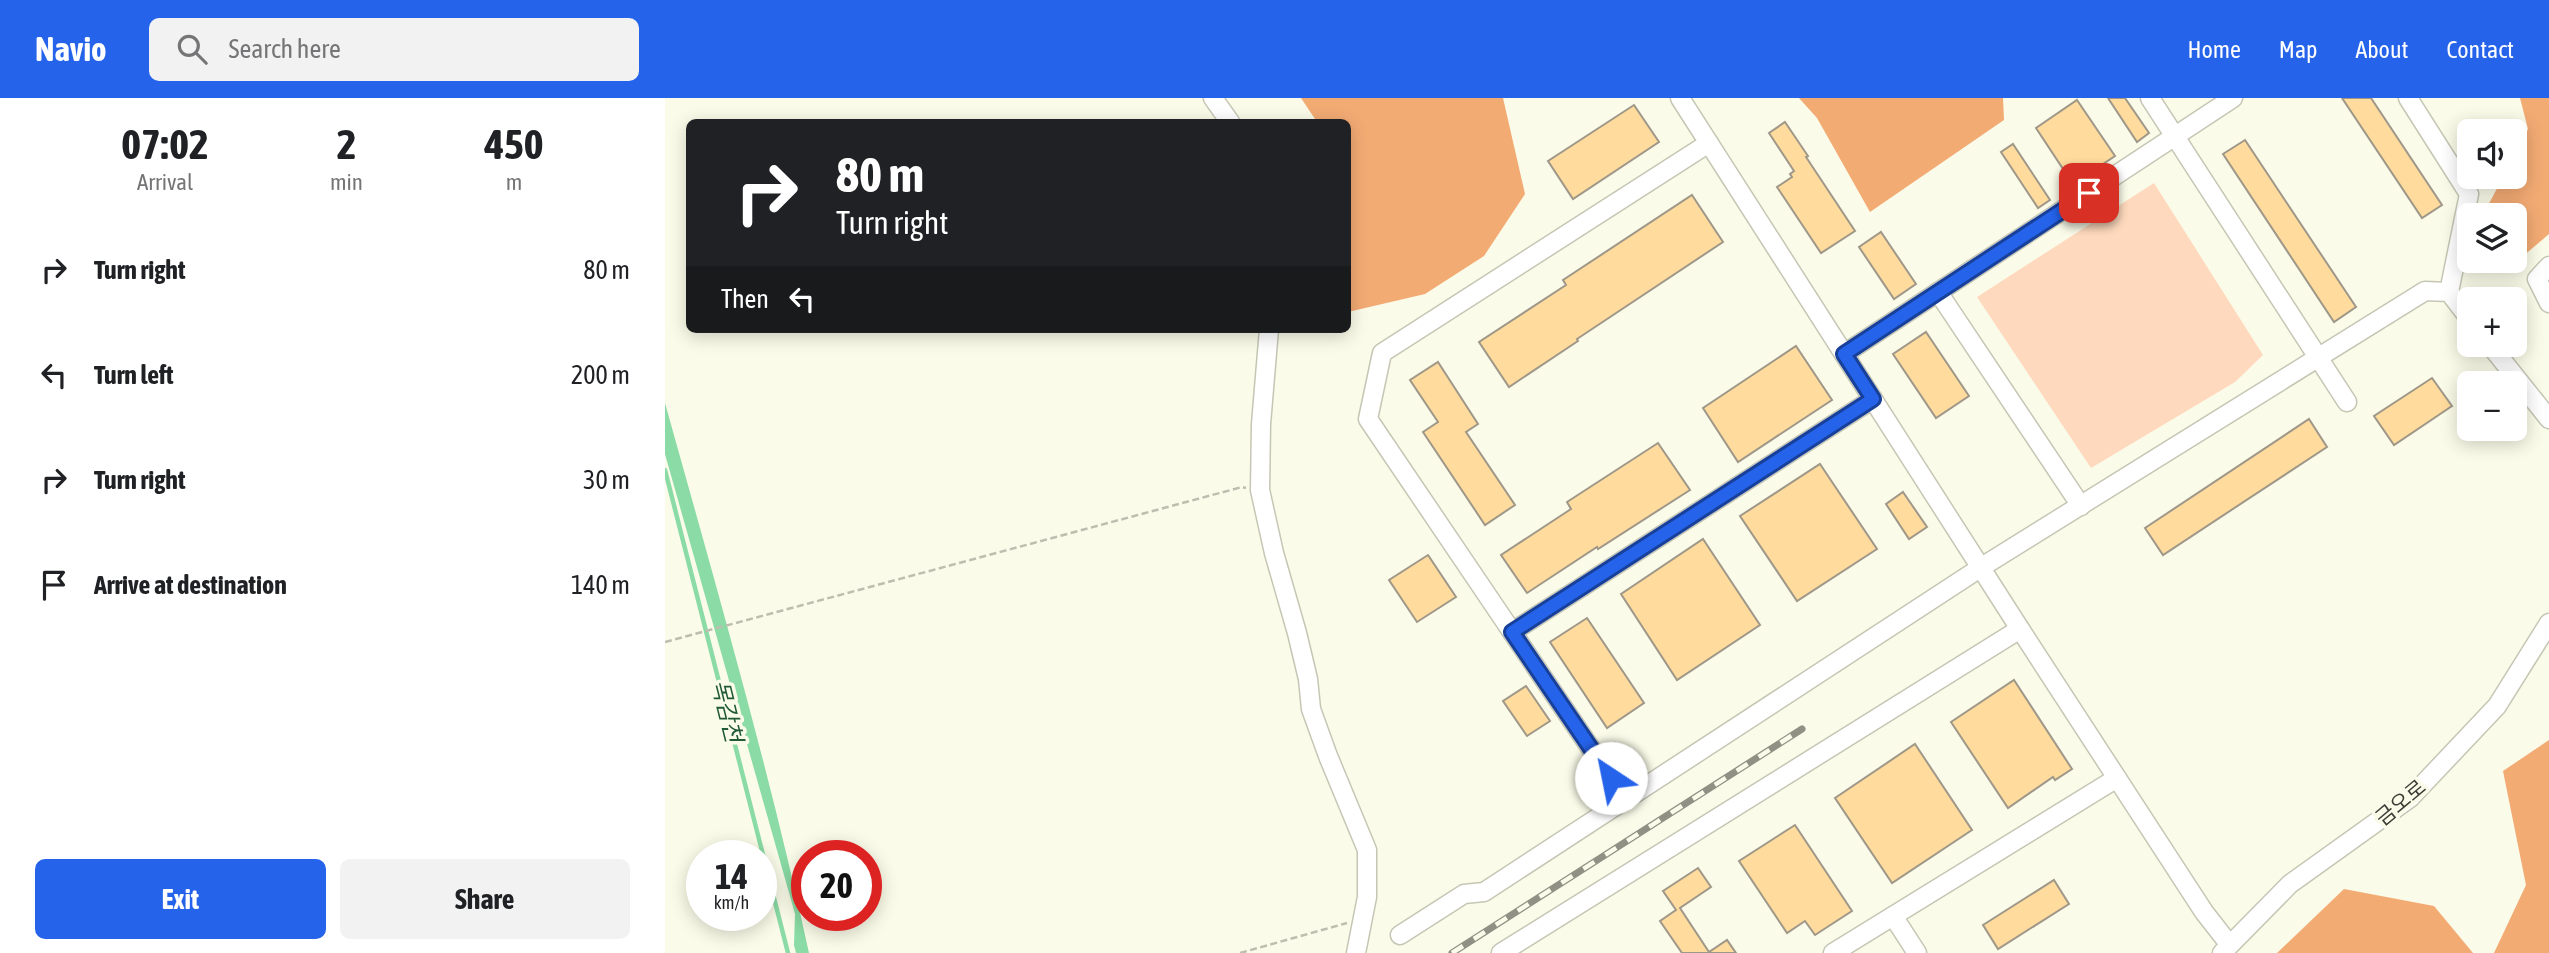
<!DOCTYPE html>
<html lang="en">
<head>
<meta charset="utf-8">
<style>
	:root { --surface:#fff; --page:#f2f2f2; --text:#202124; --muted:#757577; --accent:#2563eb }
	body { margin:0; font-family:"Asap Condensed","Noto Sans KR",sans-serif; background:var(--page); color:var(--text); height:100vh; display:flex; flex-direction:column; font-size:26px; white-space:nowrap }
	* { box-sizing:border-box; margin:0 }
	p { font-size:23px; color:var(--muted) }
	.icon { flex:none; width:38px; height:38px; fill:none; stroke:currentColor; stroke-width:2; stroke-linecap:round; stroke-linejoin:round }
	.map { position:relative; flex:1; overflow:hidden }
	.details { display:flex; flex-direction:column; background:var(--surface); width:665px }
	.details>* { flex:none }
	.banner { position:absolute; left:21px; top:21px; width:665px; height:214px; border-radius:10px; box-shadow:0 4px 18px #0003; background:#202124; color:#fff; overflow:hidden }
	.tools { position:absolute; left:1792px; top:21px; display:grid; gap:14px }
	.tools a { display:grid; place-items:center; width:70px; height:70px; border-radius:10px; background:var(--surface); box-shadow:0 4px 18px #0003; font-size:35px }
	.speed { position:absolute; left:21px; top:742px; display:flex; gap:14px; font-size:35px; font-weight:700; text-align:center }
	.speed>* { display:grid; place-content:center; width:91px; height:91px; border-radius:50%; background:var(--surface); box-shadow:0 4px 18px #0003; line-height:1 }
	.speed small { font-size:18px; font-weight:400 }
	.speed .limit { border:10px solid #d22; background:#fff; color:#111 }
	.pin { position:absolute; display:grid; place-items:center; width:60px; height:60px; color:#fff; margin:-30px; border-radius:14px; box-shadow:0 4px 10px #0006 }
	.me { position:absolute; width:77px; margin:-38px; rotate:326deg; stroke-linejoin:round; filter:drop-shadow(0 0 5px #0008) }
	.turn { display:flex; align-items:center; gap:24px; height:147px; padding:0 35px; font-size:32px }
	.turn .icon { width:91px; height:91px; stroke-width:2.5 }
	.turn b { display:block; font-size:49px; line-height:60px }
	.then { display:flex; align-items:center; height:66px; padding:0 35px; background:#0003; gap:14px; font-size:26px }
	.eta { display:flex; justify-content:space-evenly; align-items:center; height:119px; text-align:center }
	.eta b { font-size:42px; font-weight:700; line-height:49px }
	.cta { display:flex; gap:14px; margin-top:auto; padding:14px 35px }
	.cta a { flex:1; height:80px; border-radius:10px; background:var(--accent); color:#fff; font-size:28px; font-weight:700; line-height:80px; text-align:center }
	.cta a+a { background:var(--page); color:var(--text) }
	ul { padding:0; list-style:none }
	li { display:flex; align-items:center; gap:21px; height:105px; padding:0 35px }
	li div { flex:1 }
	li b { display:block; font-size:26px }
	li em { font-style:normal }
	header { display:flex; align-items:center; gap:42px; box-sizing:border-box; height:98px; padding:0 35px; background:var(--accent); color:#fff }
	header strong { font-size:33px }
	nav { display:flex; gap:38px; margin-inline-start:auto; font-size:24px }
	.search { width:490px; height:63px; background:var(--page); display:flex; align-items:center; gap:18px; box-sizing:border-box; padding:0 24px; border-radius:10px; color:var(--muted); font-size:26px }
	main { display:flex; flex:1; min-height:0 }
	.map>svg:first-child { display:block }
	.green { fill:#fed9bd }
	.forest { fill:#f3ab74 }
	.water { fill:#8adba5 }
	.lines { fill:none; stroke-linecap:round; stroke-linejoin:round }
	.stream { stroke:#8adba5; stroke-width:4.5 }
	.building { fill:#ffdc9d; stroke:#9f9788; stroke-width:2 }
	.minor-casing { stroke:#c6c6b5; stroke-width:21 }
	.path { stroke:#bebeb0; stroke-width:2.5; stroke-dasharray:7 3.5; stroke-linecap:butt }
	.minor { stroke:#fff; stroke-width:18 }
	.rail-casing { stroke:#909084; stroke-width:7 }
	.rail { stroke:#fbfbe9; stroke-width:4.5; stroke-dasharray:13; stroke-linecap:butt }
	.route-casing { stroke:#184099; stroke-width:18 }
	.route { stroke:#2563eb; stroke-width:12 }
	.labels { text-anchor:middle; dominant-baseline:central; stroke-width:7; stroke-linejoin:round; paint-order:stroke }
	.street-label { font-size:21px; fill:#3d3d36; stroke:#fbfbe9 }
	.water-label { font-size:23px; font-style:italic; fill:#205a37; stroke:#fbfbe9 }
</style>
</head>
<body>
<header>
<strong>Navio</strong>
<div class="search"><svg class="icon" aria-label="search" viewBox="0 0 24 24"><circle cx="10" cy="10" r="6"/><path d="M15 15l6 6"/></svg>Search here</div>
<nav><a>Home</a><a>Map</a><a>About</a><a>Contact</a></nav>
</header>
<main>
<section class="details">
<div class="eta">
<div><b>07:02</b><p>Arrival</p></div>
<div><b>2</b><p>min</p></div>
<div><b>450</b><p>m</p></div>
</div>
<ul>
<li><svg class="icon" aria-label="right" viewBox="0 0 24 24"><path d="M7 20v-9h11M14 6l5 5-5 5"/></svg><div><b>Turn right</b></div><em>80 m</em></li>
<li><svg class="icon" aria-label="left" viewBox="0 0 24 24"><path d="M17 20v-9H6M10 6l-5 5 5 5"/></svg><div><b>Turn left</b></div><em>200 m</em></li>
<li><svg class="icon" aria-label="right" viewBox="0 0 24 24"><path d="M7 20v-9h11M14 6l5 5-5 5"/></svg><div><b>Turn right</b></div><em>30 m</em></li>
<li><svg class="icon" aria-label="arrive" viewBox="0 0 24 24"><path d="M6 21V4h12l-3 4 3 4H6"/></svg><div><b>Arrive at destination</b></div><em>140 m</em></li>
</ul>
<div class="cta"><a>Exit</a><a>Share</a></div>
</section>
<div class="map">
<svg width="1884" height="855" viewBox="0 0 1884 855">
	<rect width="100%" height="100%" fill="#fbfbe9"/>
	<path class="green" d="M 1489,85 L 1598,257 L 1570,284 L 1426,370 L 1312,199 Z"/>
	<g class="forest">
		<path d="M 636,0 L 838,0 L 860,96 L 819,158 L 760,196 L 683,214 L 682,24 L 652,24 Z"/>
		<path d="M 1134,0 L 1338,0 L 1339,22 L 1205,114 L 1152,20 Z"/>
		<path d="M 1855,0 L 1884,0 L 1884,136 L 1857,159 L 1850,154 L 1850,117 L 1818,117 L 1838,79 L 1850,79 L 1850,56 L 1863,31 Z"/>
		<path d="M 1884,642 L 1884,855 L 1829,855 L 1861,787 L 1838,673 Z"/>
		<path d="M 1679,791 L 1769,808 L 1808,855 L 1612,855 Z"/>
	</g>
	<path class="water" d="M 0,305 C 51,488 104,670 144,855 L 131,855 L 129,847 L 130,816 L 0,356 Z"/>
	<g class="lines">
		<path class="stream" d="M 0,372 L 123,855"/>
	</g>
	<g class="building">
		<path d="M 1443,0 L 1460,0 L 1484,35 L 1472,44 Z"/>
		<path d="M 1677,0 L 1706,0 L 1777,107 L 1757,120 Z"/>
		<path d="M 1412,2 L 1450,58 L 1408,86 L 1371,30 Z"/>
		<path d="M 969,7 L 994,44 L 908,101 L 883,63 Z"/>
		<path d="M 1120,24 L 1143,58 L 1141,59 L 1190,133 L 1156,155 L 1112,89 L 1127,79 L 1125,76 L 1129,73 L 1104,35 Z"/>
		<path d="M 1580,42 L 1691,209 L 1669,224 L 1558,56 Z"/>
		<path d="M 1348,46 L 1385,102 L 1373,110 L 1336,54 Z"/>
		<path d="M 1027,97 L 1058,144 L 912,241 L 913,243 L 844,289 L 814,244 L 901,187 L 898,182 Z"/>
		<path d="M 1216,134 L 1251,186 L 1229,201 L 1194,149 Z"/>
		<path d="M 1261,234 L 1304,298 L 1271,320 L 1228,256 Z"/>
		<path d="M 1131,248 L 1167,302 L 1073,364 L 1038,310 Z"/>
		<path d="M 773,264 L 813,326 L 801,334 L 850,407 L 820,427 L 758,334 L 773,324 L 745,282 Z"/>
		<path d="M 1767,280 L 1787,308 L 1729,347 L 1709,318 Z"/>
		<path d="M 1644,321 L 1662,349 L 1498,457 L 1480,430 Z"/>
		<path d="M 993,345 L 1025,392 L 933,451 L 932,449 L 862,495 L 836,457 L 906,411 L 902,404 Z"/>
		<path d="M 1155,366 L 1212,451 L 1132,503 L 1075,418 Z"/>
		<path d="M 1238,394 L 1262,429 L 1244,441 L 1221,406 Z"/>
		<path d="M 1038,441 L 1095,527 L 1012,582 L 956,496 Z"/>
		<path d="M 763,457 L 791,499 L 752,524 L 724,482 Z"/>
		<path d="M 922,520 L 979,605 L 942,630 L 885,544 Z"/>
		<path d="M 1349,582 L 1407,671 L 1390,682 L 1388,679 L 1343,710 L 1286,624 Z"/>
		<path d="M 861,588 L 885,623 L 862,638 L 838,603 Z"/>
		<path d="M 1250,646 L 1307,732 L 1227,785 L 1170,700 Z"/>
		<path d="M 1130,727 L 1187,813 L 1150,837 L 1140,823 L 1122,835 L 1074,763 Z"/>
		<path d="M 1033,770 L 1046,789 L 1015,810 L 1044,854 L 1062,842 L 1071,855 L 1017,855 L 995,823 L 1011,812 L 998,793 Z"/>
		<path d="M 1389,782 L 1404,806 L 1333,851 L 1318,827 Z"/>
	</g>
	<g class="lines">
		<defs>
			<g id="minor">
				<path d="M 548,0 L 565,24"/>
				<path d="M 1015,0 L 1355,531 L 1539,814 L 1564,846"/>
				<path d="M 1485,0 L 1682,304"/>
				<path d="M 1743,0 L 1804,96 L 1784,194"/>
				<path d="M 1884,168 L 1872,181 L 1884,205"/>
				<path d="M 1273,194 L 1416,408"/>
				<path d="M 604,231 L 596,326 L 595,392 L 609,455 L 632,535 L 643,581 L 646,611 L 663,658 L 702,752 L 702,799 L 691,855"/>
				<path d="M 1825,247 L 1884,321"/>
				<path d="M 1179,256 L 1568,0"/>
				<path d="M 847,534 L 1208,301"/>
				<path d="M 960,701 L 703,321 L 717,255 L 1044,45"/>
				<path d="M 1228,818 L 1252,855"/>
				<path d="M 735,837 L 799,796 L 819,794 L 1315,470 L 1760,193 L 1784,194 L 1804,220"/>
				<path d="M 836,855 L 1355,531"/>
				<path d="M 1168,855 L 1452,680"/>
				<path d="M 1557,855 L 1625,786 L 1745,700 L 1832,608 L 1884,525"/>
			</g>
		</defs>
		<use href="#minor" class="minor-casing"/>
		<g class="path">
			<path d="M 0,544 L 577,389 L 581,390"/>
			<path d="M 575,855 L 682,825"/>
		</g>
		<use href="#minor" class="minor"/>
		<defs>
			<path id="rail" d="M 787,855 L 1137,631"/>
		</defs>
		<use href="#rail" class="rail-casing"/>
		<use href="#rail" class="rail"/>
	</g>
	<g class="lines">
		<defs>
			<path id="route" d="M 946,680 L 847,534 L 1208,301 L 1179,256 L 1424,95"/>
		</defs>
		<use href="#route" class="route-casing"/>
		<use href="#route" class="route"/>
	</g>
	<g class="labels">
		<g class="street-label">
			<text transform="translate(1735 704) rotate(-40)">금오로</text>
		</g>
		<g class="water-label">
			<text transform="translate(62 613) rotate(76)">목감천</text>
		</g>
	</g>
</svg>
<div class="tools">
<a><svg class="icon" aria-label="sound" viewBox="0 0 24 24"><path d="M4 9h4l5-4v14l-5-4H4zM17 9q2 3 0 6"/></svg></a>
<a><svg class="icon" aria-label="layers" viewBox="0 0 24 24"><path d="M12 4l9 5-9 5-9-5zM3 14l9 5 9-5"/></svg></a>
<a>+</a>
<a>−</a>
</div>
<div class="speed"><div>14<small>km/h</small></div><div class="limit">20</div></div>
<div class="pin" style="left:1424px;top:95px;background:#d93025"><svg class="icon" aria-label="arrive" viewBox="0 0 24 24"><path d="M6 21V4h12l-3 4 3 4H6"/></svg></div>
<svg class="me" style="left:946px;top:680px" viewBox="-20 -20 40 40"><circle r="19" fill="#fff"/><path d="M0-13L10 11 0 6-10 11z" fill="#2563eb"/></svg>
<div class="banner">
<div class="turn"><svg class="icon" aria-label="right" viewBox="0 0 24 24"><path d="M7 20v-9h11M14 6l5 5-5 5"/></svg><div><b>80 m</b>Turn right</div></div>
<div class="then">Then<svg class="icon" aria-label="left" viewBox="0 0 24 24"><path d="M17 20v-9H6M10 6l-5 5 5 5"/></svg></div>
</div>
</div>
</main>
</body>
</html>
